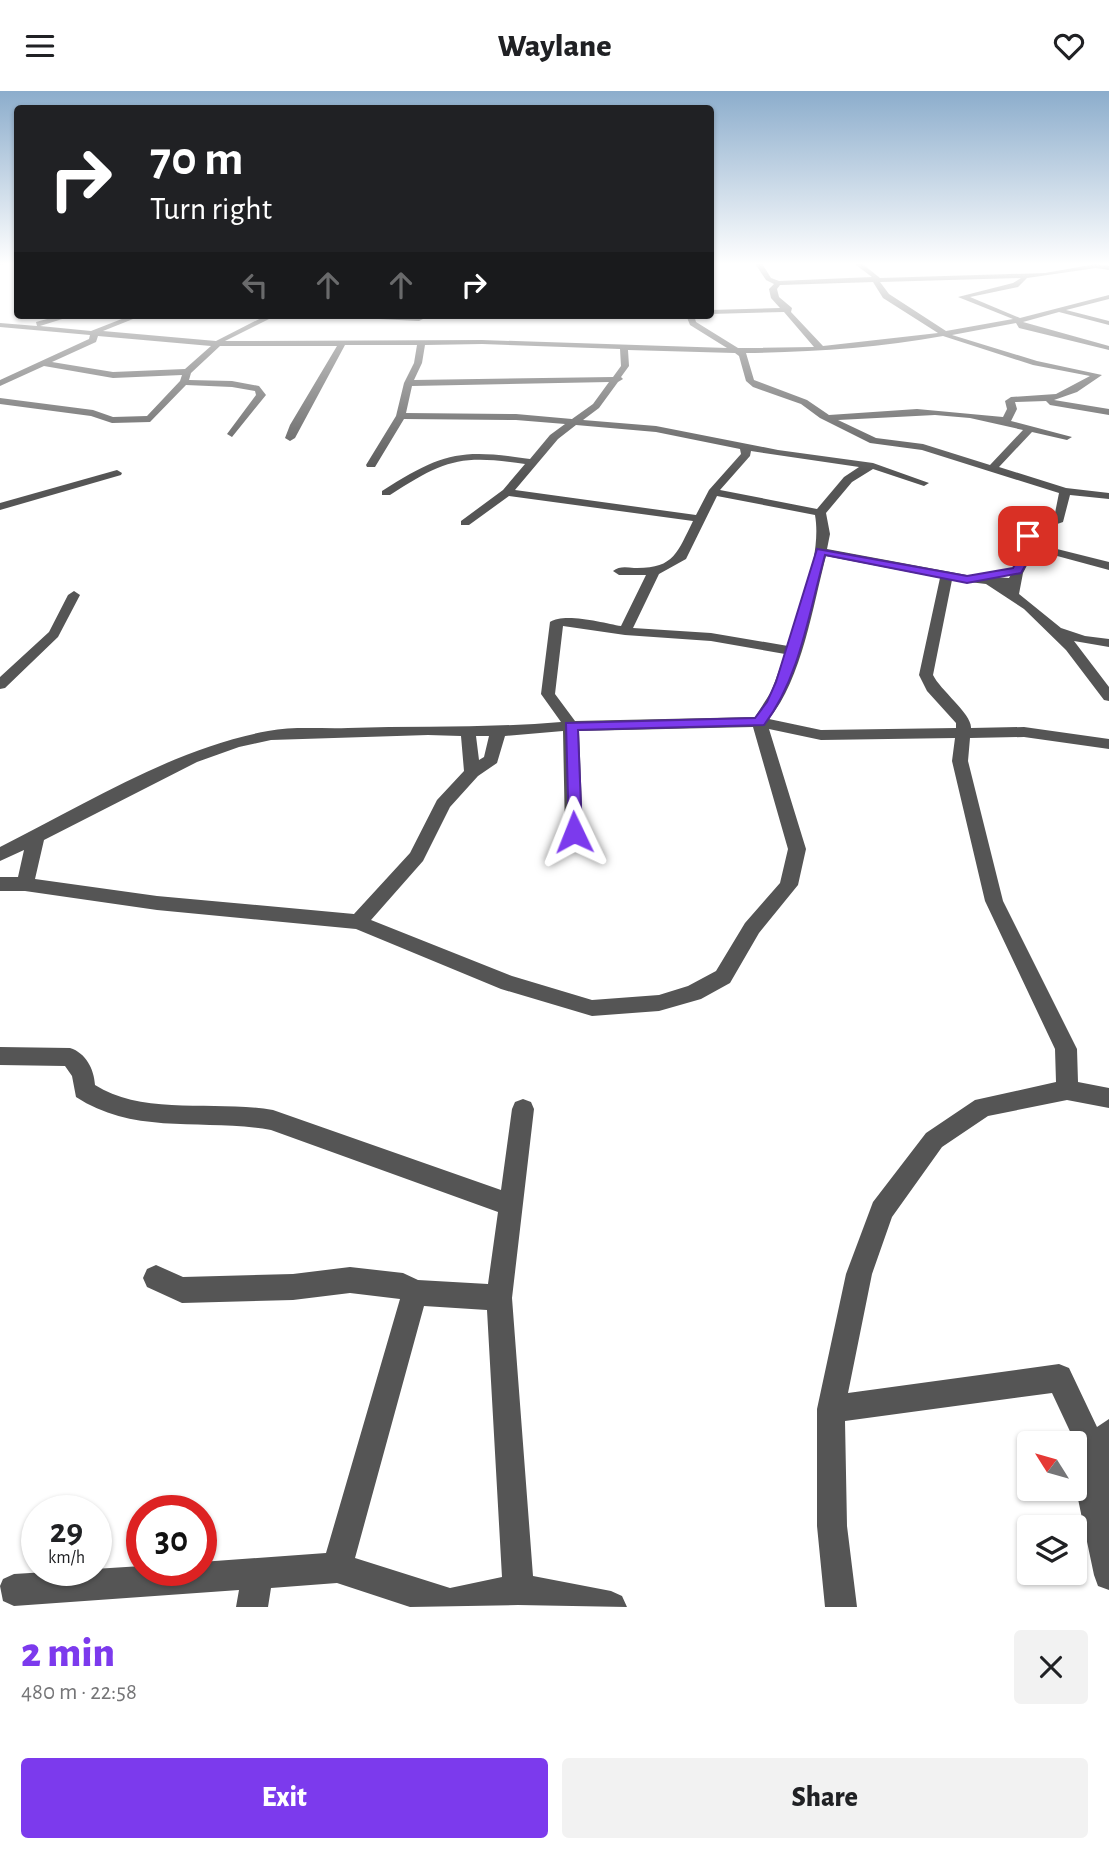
<!DOCTYPE html>
<html lang="en">
<head>
<meta charset="utf-8">
<style>
	:root { --surface:#fff; --page:#f2f2f2; --text:#202124; --muted:#757577; --accent:#7c3aed }
	body { margin:0; font-family:"Alegreya Sans",sans-serif; background:var(--page); color:var(--text); height:100vh; display:flex; flex-direction:column; font-size:26px; white-space:nowrap }
	* { box-sizing:border-box; margin:0 }
	p { font-size:23px; color:var(--muted) }
	.icon { flex:none; width:38px; height:38px; fill:none; stroke:currentColor; stroke-width:2; stroke-linecap:round; stroke-linejoin:round }
	.map { position:relative; height:1516px; overflow:hidden }
	.side { display:flex; flex-direction:column; background:var(--surface); flex:1 }
	.side>* { flex:none }
	.guide { position:absolute; left:14px; top:14px; width:700px; height:214px; border-radius:7px; box-shadow:0 2px 5px #0004; background:#202124; color:#fff; overflow:hidden }
	.needle { width:46px; rotate:307deg }
	.tools { position:absolute; left:1017px; top:1340px; display:grid; gap:14px }
	.tools a { display:grid; place-items:center; width:70px; height:70px; border-radius:7px; background:var(--surface); box-shadow:0 2px 5px #0004; font-size:35px }
	.speed { position:absolute; left:21px; top:1404px; display:flex; gap:14px; font-size:35px; font-weight:700; text-align:center }
	.speed>* { display:grid; place-content:center; width:91px; height:91px; border-radius:50%; background:var(--surface); box-shadow:0 2px 5px #0004; line-height:1 }
	.speed small { font-size:18px; font-weight:400 }
	.speed .limit { border:10px solid #d22; background:#fff; color:#111 }
	.pin { position:absolute; display:grid; place-items:center; width:60px; height:60px; color:#fff; margin:-30px; border-radius:14px; box-shadow:0 4px 10px #0006 }
	.me { position:absolute; width:77px; margin:-38px; rotate:358deg; stroke-linejoin:round; filter:drop-shadow(0 0 5px #0008) }
	.turn { display:flex; align-items:center; gap:24px; height:147px; padding:0 21px; font-size:32px }
	.turn .icon { width:91px; height:91px; stroke-width:2.5 }
	.turn b { display:block; font-size:49px; line-height:60px }
	.lanes { display:flex; align-items:center; height:66px; padding:0 21px; background:#0003; justify-content:center; gap:35px; direction:ltr }
	.lanes .off { opacity:.35 }
	.round { display:grid; place-items:center; flex:none; width:74px; height:74px; border-radius:7px; background:var(--page) }
	.overview { display:flex; align-items:center; justify-content:space-between; height:119px; padding:0 21px }
	h1 { font-size:42px; font-weight:800; line-height:52px; color:var(--accent) }
	.action { display:flex; gap:14px; margin-top:auto; padding:14px 21px }
	.action a { flex:1; height:80px; border-radius:7px; background:var(--accent); color:#fff; font-size:28px; font-weight:800; line-height:80px; text-align:center }
	.action a+a { background:var(--page); color:var(--text) }
	header { display:flex; justify-content:space-between; align-items:center; height:91px; padding:0 21px; background:var(--surface); font-size:32px; font-weight:800 }
	.map>svg:first-child { display:block }
	.lines { fill:none; stroke-linecap:round; stroke-linejoin:round }
	.minor { fill:#555; fill-rule:evenodd }
	.route { fill:#7c3aed; stroke:#51269a; stroke-width:2 }
</style>
</head>
<body>
<header><svg class="icon" aria-label="menu" viewBox="0 0 24 24"><path d="M4 6h16M4 12h16M4 18h16"/></svg>Waylane<svg class="icon" aria-label="heart" viewBox="0 0 24 24"><path d="M12 20l-8-8c-3-5 5-10 8-4 3-6 11-1 8 4z"/></svg></header>
<div class="map">
<svg width="1109" height="1516" viewBox="0 0 1109 1516">
	<rect width="100%" height="100%" fill="#fff"/>
	<g class="lines">
		<g class="minor">
			<path d="M 0,171 L 9,171 L 0,174 Z"/>
			<path d="M 754,171 L 761,171 L 771,187 L 779,190 L 872,186 L 852,171 L 860,171 L 880,187 L 1045,182 L 1096,173 L 1109,175 L 1109,179 L 1096,177 L 1027,187 L 1018,196 L 970,206 L 1020,227 L 1109,204 L 1109,208 L 1066,219 L 1109,230 L 1109,234 L 1059,221 L 1023,231 L 1109,255 L 1109,259 L 1019,237 L 1016,232 L 952,244 L 1037,270 L 1102,284 L 1077,301 L 1054,309 L 1109,318 L 1109,324 L 1050,314 L 1046,310 L 1015,311 L 1017,318 L 1011,330 L 1072,346 L 1067,349 L 1032,341 L 999,376 L 1066,397 L 1109,402 L 1109,408 L 1070,404 L 1063,431 L 1040,439 L 1034,446 L 1037,453 L 1109,471 L 1109,479 L 1035,459 L 1023,482 L 1019,503 L 1061,537 L 1085,545 L 1109,548 L 1109,556 L 1074,550 L 1109,596 L 1109,610 L 1104,609 L 1066,559 L 1024,518 L 986,493 L 952,489 L 933,584 C 940,599 972,623 971,637 L 1024,636 L 1109,648 L 1109,658 L 1024,646 L 970,647 L 968,670 L 1003,810 L 1077,958 L 1078,991 L 1109,997 L 1109,1017 L 1067,1009 L 988,1025 L 942,1056 L 892,1126 L 872,1183 L 848,1302 L 1059,1273 L 1069,1277 L 1097,1336 L 1109,1328 L 1109,1499 L 1098,1495 L 1094,1484 L 1078,1408 L 1082,1366 L 1052,1302 L 845,1330 L 847,1435 L 857,1516 L 825,1516 L 817,1435 L 817,1318 L 846,1183 L 873,1111 L 926,1042 L 975,1009 L 1056,991 L 1055,958 L 985,810 L 952,670 L 955,647 L 821,649 L 769,638 L 806,758 L 798,794 L 759,842 L 730,892 L 701,908 L 659,920 L 592,925 L 501,898 L 356,838 L 157,819 L 25,800 L 0,800 L 0,786 L 18,786 L 24,759 L 0,770 L 0,756 C 84,714 174,657 268,640 C 293,635 322,638 348,637 C 419,635 490,637 561,631 L 541,603 L 550,531 C 564,521 604,532 621,535 L 646,484 L 619,484 L 613,480 C 619,475 626,476 634,477 C 674,478 677,462 693,430 L 509,405 L 469,434 L 461,434 L 461,430 L 503,399 L 525,373 C 460,363 444,369 390,404 L 382,404 L 382,400 C 441,362 460,357 530,368 L 550,344 L 565,333 L 516,329 L 404,328 L 375,376 L 367,376 L 366,374 L 396,325 L 404,292 L 414,272 L 417,254 L 345,254 L 295,347 L 290,350 L 285,347 L 290,334 L 337,255 L 220,255 L 191,282 L 189,289 L 232,290 L 259,295 L 266,304 L 232,346 L 227,343 L 256,304 L 255,300 L 232,296 L 186,294 L 150,331 L 112,332 L 91,325 L 0,313 L 0,307 L 93,319 L 113,326 L 147,325 L 180,290 L 182,284 L 113,287 L 44,275 L 0,295 L 0,289 L 89,248 L 90,244 L 0,236 L 0,232 L 37,235 L 36,231 L 62,224 L 75,224 L 40,235 L 91,240 L 132,224 L 143,224 L 103,240 L 216,250 L 267,224 L 277,224 L 225,250 L 482,249 L 727,257 L 690,234 L 686,224 L 694,224 L 696,231 L 738,257 L 814,256 L 784,221 L 710,223 L 710,219 L 780,217 L 771,207 L 769,198 L 774,193 L 766,189 ZM 1021,187 L 1013,192 L 958,206 L 1013,228 L 946,240 L 889,203 L 880,191 ZM 873,191 L 883,207 L 938,242 L 823,255 L 791,221 L 792,217 L 779,206 L 777,198 L 780,194 ZM 98,245 L 211,255 L 185,278 L 113,281 L 52,271 L 96,251 ZM 943,245 L 1033,274 L 1090,285 L 1056,303 L 1011,306 L 1005,310 L 1007,318 L 1003,326 L 917,318 L 829,324 L 807,309 L 754,289 L 746,262 C 812,261 878,257 943,245 ZM 482,253 L 620,258 L 621,275 L 613,286 L 414,289 L 422,272 L 425,254 ZM 628,259 L 735,262 L 739,265 L 746,290 L 753,296 L 801,313 L 820,327 L 870,352 L 922,359 L 1059,402 L 1054,427 L 1032,435 L 1024,443 L 1026,455 L 1009,487 L 967,484 L 827,458 L 830,443 L 826,422 L 852,391 L 873,378 L 924,395 L 929,392 L 873,372 L 778,359 L 656,335 L 583,329 L 599,317 L 618,291 L 623,288 L 621,286 L 629,275 ZM 609,291 L 593,313 L 572,328 L 516,323 L 406,322 L 412,295 ZM 935,324 L 970,327 L 1023,339 L 990,374 L 923,353 L 876,347 L 838,329 ZM 576,334 L 656,341 L 740,358 L 741,363 L 709,399 L 696,424 L 515,399 L 558,348 ZM 751,360 L 859,376 L 844,386 L 817,418 L 720,399 L 750,365 ZM 717,405 L 815,424 C 822,463 800,517 788,555 L 711,542 L 633,537 L 659,483 L 686,468 ZM 826,465 L 940,487 L 919,584 L 927,600 L 956,632 L 956,637 L 821,639 L 769,628 C 802,588 813,514 826,465 ZM 563,535 L 625,544 L 711,550 L 785,563 L 771,601 L 755,626 L 575,630 L 555,603 ZM 753,636 L 788,758 L 780,792 L 745,832 L 716,880 L 688,895 L 659,904 L 592,909 L 512,885 L 371,829 L 423,770 L 450,716 L 478,685 L 497,672 L 505,645 L 563,640 L 565,741 L 574,747 L 583,741 L 579,640 ZM 428,644 L 461,645 L 464,680 L 437,709 L 410,762 L 354,823 L 157,805 L 35,788 L 44,749 L 197,671 L 239,656 L 271,649 ZM 476,645 L 489,645 L 484,666 L 479,669 Z"/>
			<path d="M 299,224 L 370,224 L 423,228 L 419,230 Z"/>
			<path d="M 521,224 L 601,224 L 597,226 Z"/>
			<path d="M 117,379 L 122,382 L 121,384 L 0,419 L 0,412 Z"/>
			<path d="M 74,500 L 80,504 L 58,546 L 5,597 L 0,598 L 0,586 L 49,541 L 68,504 Z"/>
			<path d="M 0,956 L 70,957 C 86,962 94,978 95,994 C 143,1025 217,1009 273,1019 L 501,1099 L 512,1018 L 515,1011 L 523,1008 L 531,1011 L 534,1018 L 512,1207 L 533,1485 L 611,1500 L 622,1505 L 627,1516 L 518,1514 L 410,1516 L 337,1492 L 271,1497 L 268,1516 L 236,1516 L 239,1499 L 14,1515 L 3,1510 L 0,1495 L 3,1488 L 14,1483 L 142,1475 L 142,1479 L 201,1479 L 201,1471 L 326,1462 L 400,1208 L 350,1202 L 293,1209 L 182,1212 L 147,1196 L 143,1187 L 147,1178 L 156,1174 L 183,1186 L 293,1183 L 350,1176 L 403,1182 L 418,1189 L 488,1193 L 498,1121 L 271,1039 C 205,1027 135,1045 76,1006 L 72,985 L 65,975 L 0,974 ZM 424,1215 L 487,1219 L 502,1486 L 450,1497 L 355,1467 Z"/>
		</g>
	</g>
	<linearGradient id="sky" x2="0" y2="1"><stop stop-color="#8cadcc"/><stop offset="0.45" stop-color="#fff"/><stop offset="1" stop-color="#fff" stop-opacity="0"/></linearGradient>
	<rect width="1109" height="384" fill="url(#sky)"/>
	<path class="route" d="M 1024,442 L 1032,442 L 1037,454 L 1021,482 L 967,492 L 825,464 C 809,521 800,587 764,634 L 578,639 L 582,741 L 574,746 L 569,744 L 566,632 L 755,627 L 767,611 L 776,591 L 817,458 L 967,485 L 1013,477 L 1026,454 Z"/>
</svg>
<div class="tools">
<a><svg class="needle" viewBox="-14 -14 28 28"><path d="M0-13l5 13h-10z" fill="#e53935"/><path d="M0 13l5-13h-10z" fill="#757577"/></svg></a>
<a><svg class="icon" aria-label="layers" viewBox="0 0 24 24"><path d="M12 4l9 5-9 5-9-5zM3 14l9 5 9-5"/></svg></a>
</div>
<div class="speed"><div>29<small>km/h</small></div><div class="limit">30</div></div>
<div class="pin" style="left:1028px;top:445px;background:#d93025"><svg class="icon" aria-label="arrive" viewBox="0 0 24 24"><path d="M6 21V4h12l-3 4 3 4H6"/></svg></div>
<svg class="me" style="left:574px;top:741px" viewBox="-20 -20 40 40"><path d="M0-17L14 15 0 8-14 15z" fill="#7c3aed" stroke="#fff" stroke-width="4"/></svg>
<div class="guide">
<div class="turn"><svg class="icon" aria-label="right" viewBox="0 0 24 24"><path d="M7 20v-9h11M14 6l5 5-5 5"/></svg><div><b>70 m</b>Turn right</div></div>
<div class="lanes"><svg class="icon off" aria-label="left" viewBox="0 0 24 24"><path d="M17 20v-9H6M10 6l-5 5 5 5"/></svg><svg class="icon off" aria-label="ahead" viewBox="0 0 24 24"><path d="M12 20V5M6 11l6-6 6 6"/></svg><svg class="icon off" aria-label="ahead" viewBox="0 0 24 24"><path d="M12 20V5M6 11l6-6 6 6"/></svg><svg class="icon" aria-label="right" viewBox="0 0 24 24"><path d="M7 20v-9h11M14 6l5 5-5 5"/></svg></div>
</div>
</div>
<section class="side">
<div class="overview"><div><h1>2 min</h1><p>480 m · 22:58</p></div><a class="round"><svg class="icon" aria-label="close" viewBox="0 0 24 24"><path d="M6 6l12 12M18 6L6 18"/></svg></a></div>
<div class="action"><a>Exit</a><a>Share</a></div>
</section>
</body>
</html>
